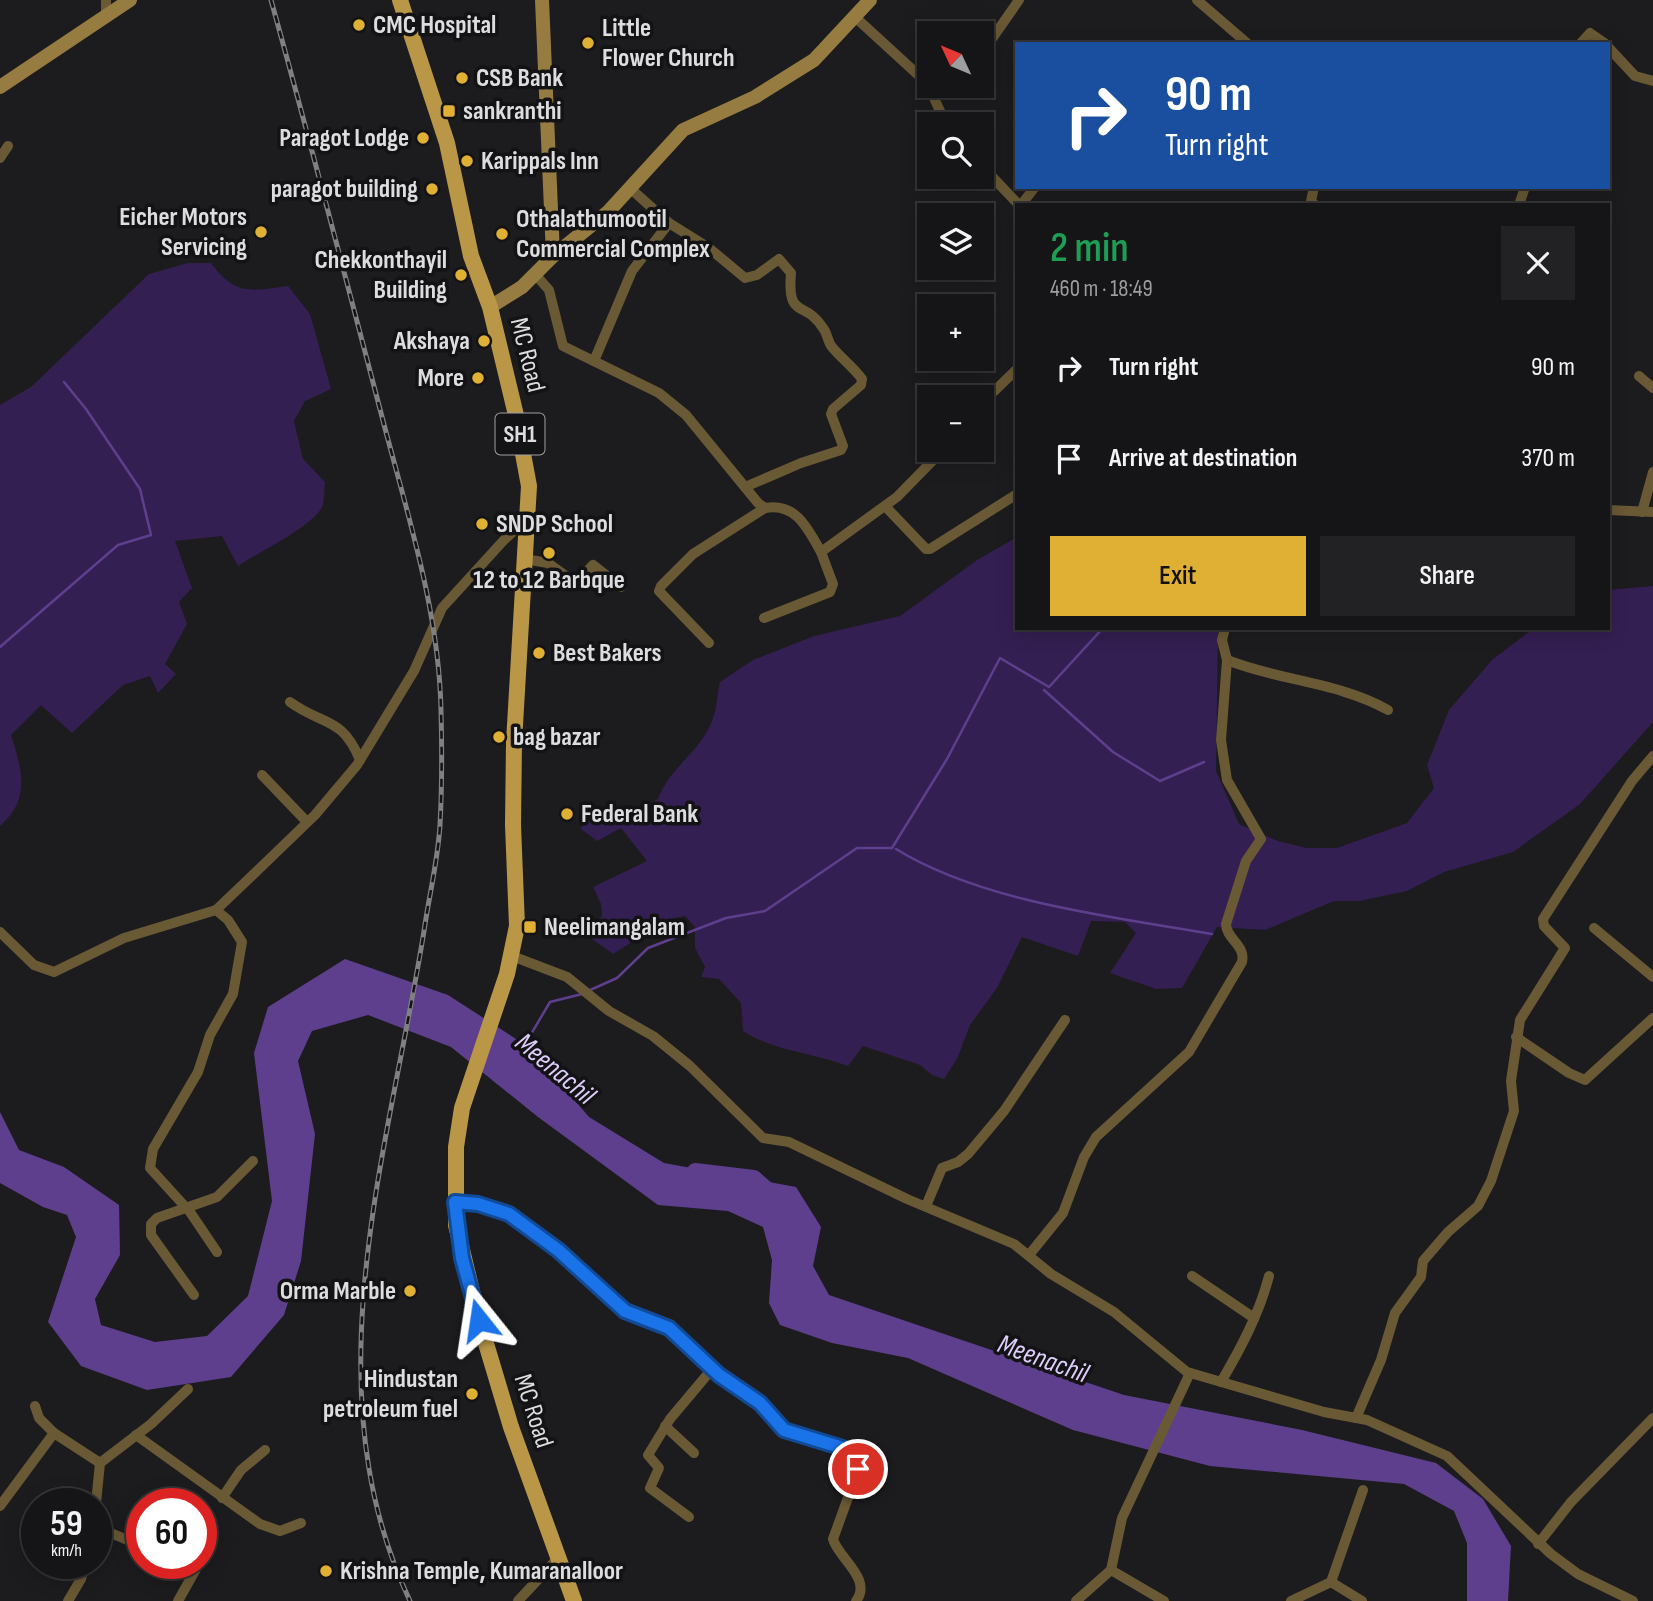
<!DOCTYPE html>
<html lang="en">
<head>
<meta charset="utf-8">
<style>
	:root { --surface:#151416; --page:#222123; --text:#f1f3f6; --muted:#9d9ea1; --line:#343335; --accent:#e0b034 }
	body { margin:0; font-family:"Sofia Sans Condensed",sans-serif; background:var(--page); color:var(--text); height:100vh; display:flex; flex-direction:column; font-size:26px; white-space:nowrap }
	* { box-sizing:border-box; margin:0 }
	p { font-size:23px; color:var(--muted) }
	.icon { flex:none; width:38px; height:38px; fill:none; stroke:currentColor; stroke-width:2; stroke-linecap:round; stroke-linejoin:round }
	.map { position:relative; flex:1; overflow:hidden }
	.side { position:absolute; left:1015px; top:203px; width:595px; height:427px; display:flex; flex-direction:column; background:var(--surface); border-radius:0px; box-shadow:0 4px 18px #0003,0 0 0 2px var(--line) }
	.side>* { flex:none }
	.top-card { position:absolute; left:1015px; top:42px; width:595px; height:147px; border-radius:0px; box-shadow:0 4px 18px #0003,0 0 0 2px var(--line); background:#1a4fa0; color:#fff; overflow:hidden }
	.needle { width:46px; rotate:314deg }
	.buttons { position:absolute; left:917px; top:21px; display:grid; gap:14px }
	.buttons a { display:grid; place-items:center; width:77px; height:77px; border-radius:0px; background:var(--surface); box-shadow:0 4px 18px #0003,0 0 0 2px var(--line); font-size:35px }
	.speed { position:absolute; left:21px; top:1488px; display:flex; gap:14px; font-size:35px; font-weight:700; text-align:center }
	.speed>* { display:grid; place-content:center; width:91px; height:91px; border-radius:50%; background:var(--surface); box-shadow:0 4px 18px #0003,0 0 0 2px var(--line); line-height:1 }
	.speed small { font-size:18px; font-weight:400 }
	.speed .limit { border:10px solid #d22; background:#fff; color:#111 }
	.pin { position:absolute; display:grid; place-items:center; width:60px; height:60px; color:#fff; margin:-30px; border:4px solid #fff; border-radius:50%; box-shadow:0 2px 7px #0007 }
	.me { position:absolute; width:77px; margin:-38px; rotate:345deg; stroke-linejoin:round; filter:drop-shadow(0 0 5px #0008) }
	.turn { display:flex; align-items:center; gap:24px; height:147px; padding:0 35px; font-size:32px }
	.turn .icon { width:91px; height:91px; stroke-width:2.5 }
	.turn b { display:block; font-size:49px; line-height:60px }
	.round { display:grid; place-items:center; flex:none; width:74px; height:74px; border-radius:0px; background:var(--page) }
	.summary { display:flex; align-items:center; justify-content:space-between; height:119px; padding:0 35px }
	h1 { font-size:42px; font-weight:600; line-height:52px; color:#1e9e55 }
	.cta { display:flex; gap:14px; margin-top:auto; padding:14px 35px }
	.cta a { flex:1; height:80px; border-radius:0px; background:var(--accent); color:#111; font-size:28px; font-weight:600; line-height:80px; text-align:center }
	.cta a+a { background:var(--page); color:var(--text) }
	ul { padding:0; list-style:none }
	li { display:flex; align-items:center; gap:21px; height:91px; padding:0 35px }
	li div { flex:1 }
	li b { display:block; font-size:26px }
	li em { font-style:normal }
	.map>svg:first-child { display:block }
	.green { fill:#341f52 }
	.water { fill:#5e3f8d }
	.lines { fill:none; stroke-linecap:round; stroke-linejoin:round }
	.stream { stroke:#5e3f8d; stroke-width:2.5 }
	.river { stroke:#5e3f8d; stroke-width:16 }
	.street { stroke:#695935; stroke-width:10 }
	.secondary { stroke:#967c40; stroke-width:14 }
	.primary { stroke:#b99747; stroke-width:16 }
	.rail-casing { stroke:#807f82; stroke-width:5 }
	.rail { stroke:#131214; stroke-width:2.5; stroke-dasharray:8; stroke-linecap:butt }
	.route-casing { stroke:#114b97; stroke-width:18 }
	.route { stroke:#1a73e8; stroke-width:12 }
	.poi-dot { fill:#e0b034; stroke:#131214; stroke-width:2.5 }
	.labels { text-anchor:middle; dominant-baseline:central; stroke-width:7; stroke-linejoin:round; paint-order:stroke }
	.shield { fill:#131214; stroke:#a09fa1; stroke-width:2 }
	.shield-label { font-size:24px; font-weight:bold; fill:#dddcde }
	.poi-label { font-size:26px; font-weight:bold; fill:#dddcde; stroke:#131214; text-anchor:start }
	.street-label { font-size:26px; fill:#dddcde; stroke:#131214 }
	.water-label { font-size:28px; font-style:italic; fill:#dccdfa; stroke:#131214 }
</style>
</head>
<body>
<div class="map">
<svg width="1653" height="1601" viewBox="0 0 1653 1601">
	<rect width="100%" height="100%" fill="#1c1b1e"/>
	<g class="green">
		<path d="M 188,263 L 211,263 C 235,296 251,291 288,286 L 310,314 L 331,389 L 305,401 L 294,421 L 303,459 L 325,482 C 324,490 325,503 321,509 C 309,528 259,552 238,566 L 222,536 L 175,541 L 192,588 L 179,602 L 187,624 L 165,664 L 176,674 L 158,693 L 150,676 L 123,685 L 72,733 L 41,705 L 11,735 C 22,770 31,799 0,826 L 0,405 L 31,387 L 149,274 Z"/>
		<path d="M 1017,537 L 1017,628 L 1218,628 L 1216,771 L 1239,824 L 1278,841 L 1307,848 L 1337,848 L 1407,823 L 1434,788 L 1427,765 L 1449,710 L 1492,660 L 1534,628 L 1608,628 L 1608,590 L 1653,586 L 1653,722 L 1580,804 L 1513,852 L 1444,872 L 1407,891 L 1359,901 L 1334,901 L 1265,930 L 1217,927 L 1182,988 L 1156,989 L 1110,973 L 1136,933 L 1125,922 L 1091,921 L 1078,956 L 1022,937 L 997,988 L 970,1025 L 957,1059 L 944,1079 L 932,1075 L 920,1065 L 863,1046 L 848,1066 C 814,1053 773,1051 743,1031 L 741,1003 L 719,979 L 701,977 L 705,967 L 695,948 L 695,927 L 685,916 L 666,920 L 613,954 L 585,934 L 602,916 L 601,904 L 593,887 L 647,861 L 621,828 L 597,841 L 581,829 L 591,809 L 629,813 L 658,799 C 669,768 701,751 712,721 C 717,709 717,694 720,682 L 753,660 L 814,636 L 900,616 L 977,560 Z"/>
	</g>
	<path class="water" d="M 345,959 L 448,995 L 530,1048 L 589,1117 L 664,1163 L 796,1187 L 821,1227 L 813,1266 L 829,1295 L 1124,1395 L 1302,1430 L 1436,1463 L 1483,1499 L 1511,1546 L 1508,1601 L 1467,1601 L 1467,1543 L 1454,1511 L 1404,1484 L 1210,1466 L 1073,1430 L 908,1358 L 832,1343 L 780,1325 L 769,1303 L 772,1260 L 763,1227 L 728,1211 L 658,1205 L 538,1117 L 451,1047 L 368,1015 L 312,1031 L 298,1061 L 315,1134 L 301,1261 L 284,1315 L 231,1377 L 147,1390 L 81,1366 L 48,1322 L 76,1237 L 67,1215 L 43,1207 L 0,1183 L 0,1112 L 19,1150 L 64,1167 L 119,1205 L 120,1255 L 95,1299 L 101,1325 L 155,1342 L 207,1336 L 248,1296 L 272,1201 L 254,1053 L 268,1007 Z"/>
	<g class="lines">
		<g class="stream">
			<path d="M 0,647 L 118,545 L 151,535 L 140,489 L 86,409 L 64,382"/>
			<path d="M 1044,690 L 1113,752 L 1160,781 L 1204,762"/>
			<path d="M 896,849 C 982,902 1112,917 1212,934"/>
			<path d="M 588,991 L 617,978 L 648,948 L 726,918 L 765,911 L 857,848 L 892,848 L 947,759 L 1000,658 L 1049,687 L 1103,628"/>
			<path d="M 524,1046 L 550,1002 L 582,994"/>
		</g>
		<path class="river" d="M 695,1171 L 754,1178 L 771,1193"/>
		<g class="street">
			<path d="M 106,0 L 106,16"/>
			<path d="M 1197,0 L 1248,44"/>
			<path d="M 855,17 L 927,83 L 946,124"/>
			<path d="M 1580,44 L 1590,33 L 1606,44"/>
			<path d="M 1608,47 L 1635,76 L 1653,81"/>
			<path d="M 982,53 L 1019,0"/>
			<path d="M 935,94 L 946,86"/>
			<path d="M 0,158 L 8,146"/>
			<path d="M 982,166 L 1019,205"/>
			<path d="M 1314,187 L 1311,201 L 1315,205"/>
			<path d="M 1021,205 L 1035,187"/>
			<path d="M 1519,205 L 1525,187"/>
			<path d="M 669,223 L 709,248 L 745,278 L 757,275 L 779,259 L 791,273 C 787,321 805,299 823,328 C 828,334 827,341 832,347 C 842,359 853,367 862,379 L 861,385 L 833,409 L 831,414 L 843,446 L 841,450 L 801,463 L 745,487"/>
			<path d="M 534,273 L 549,290 L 563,346 L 659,393 L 686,415 L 758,503 L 765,508 C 796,502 808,529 821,552 L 897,497 L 943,450"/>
			<path d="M 594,361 L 632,271 L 669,223 L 631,189"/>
			<path d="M 1639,376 L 1653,388"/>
			<path d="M 982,403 L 1017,369"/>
			<path d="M 885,506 L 926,549 L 930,549 L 1017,494"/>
			<path d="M 1608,510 L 1653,512"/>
			<path d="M 1642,512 L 1653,472"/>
			<path d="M 525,559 L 548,563 L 573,581 L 581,578 L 593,565 L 621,587"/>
			<path d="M 764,618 L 830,592 L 833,584 L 821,552"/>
			<path d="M 709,643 L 659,591 L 661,586 L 693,554 L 765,508"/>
			<path d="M 1227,660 C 1280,681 1338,682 1388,710"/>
			<path d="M 290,702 C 323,726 342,716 360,760"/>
			<path d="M 262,775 L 307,822"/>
			<path d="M 216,910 L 228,920 L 242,942 L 233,994 L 210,1035 L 198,1072 L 153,1149 L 150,1168 L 190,1212 L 217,1252"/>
			<path d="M 1594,928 L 1653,977"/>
			<path d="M 0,932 L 34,965 L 54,972 L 124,938 L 216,910 L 259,869 L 315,815 L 357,765 L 414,671 L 442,608 L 504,540 L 528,518"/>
			<path d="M 512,956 L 567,977 L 609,1011 L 653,1036 L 690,1066 L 763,1138 L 789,1142 L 907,1199 L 1014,1244 L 1051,1274 L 1114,1312 L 1187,1372 L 1324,1412 L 1367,1420 L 1447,1456 L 1551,1554 L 1578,1574 L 1633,1601"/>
			<path d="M 1516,1037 L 1569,1073 L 1585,1080 L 1653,1018"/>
			<path d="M 455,1202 L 478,1204 L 509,1214 L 559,1250 L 625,1311 L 669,1328 L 719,1375 L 760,1403 L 784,1431 L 843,1448 L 858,1459 L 858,1470 L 833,1539 C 838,1558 873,1579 856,1601"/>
			<path d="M 926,1206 L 942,1168 L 958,1162 L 968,1154 L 1004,1111 L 1065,1020"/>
			<path d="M 1029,1255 L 1063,1213 L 1084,1157 L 1096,1137 L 1189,1052 L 1242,962 C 1246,945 1226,939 1226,924 L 1246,861 L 1261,839 L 1227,780 L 1221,740 L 1227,660 L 1222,640 L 1225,628"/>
			<path d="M 1192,1276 L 1254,1318"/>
			<path d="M 194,1295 L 151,1235 L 151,1224 L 157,1218 L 217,1197 L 253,1161"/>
			<path d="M 1221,1382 C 1241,1348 1259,1314 1269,1276"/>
			<path d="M 1356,1418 L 1381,1360 L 1395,1313 L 1421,1277 L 1423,1261 L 1448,1232 L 1478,1206 L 1491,1181 L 1514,1111 L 1511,1081 L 1520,1020 L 1565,948 L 1544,926 L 1543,919 L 1632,781 L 1653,756"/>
			<path d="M 665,1426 L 694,1453"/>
			<path d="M 54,1433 L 100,1463 L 151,1424 L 188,1389"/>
			<path d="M 136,1435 L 260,1524 L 280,1531 L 301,1523"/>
			<path d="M 222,1498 L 241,1470 L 265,1450"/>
			<path d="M 96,1503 L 100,1463"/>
			<path d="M 0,1506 L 54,1433 L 39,1418 L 35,1406"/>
			<path d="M 689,1517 L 650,1488 L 659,1468 L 648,1455 L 670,1419 L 712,1369"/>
			<path d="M 96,1527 L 142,1546"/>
			<path d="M 1538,1544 L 1571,1502 L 1653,1418"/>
			<path d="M 1111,1570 L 1164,1601"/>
			<path d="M 1331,1582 L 1363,1490"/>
			<path d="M 68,1601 L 81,1579 L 85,1563"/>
			<path d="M 178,1601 L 196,1569 L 182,1563"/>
			<path d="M 518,1601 L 558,1558"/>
			<path d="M 1076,1601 L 1111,1570 L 1122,1518 L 1190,1373"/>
			<path d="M 1291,1601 L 1331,1582 L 1362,1601"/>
		</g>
		<g class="secondary">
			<path d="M 542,0 L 553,256"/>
			<path d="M 0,87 L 130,0"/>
			<path d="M 490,307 L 522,287 L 553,256 L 608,212 L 683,130 L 755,97 L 814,60 L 870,0"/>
		</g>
		<path class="primary" d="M 400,0 L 447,143 L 471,256 L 490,307 L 515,411 L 529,486 L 514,742 L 513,825 L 517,926 L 507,974 L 462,1108 L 456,1147 L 456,1225 L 479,1320 L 511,1427 L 574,1601"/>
		<defs>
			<path id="rail" d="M 271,0 C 309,137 345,275 381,413 C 406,510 439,609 441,710 C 442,748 442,788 440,825 C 438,860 429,896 424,931 C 389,1149 309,1388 410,1601"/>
		</defs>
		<use href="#rail" class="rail-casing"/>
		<use href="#rail" class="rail"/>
	</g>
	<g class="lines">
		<defs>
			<path id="route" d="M 479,1320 L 462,1258 L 455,1202 L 478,1204 L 509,1214 L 558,1250 L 625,1311 L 669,1328 L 719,1375 L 760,1403 L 784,1430 L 843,1448 L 858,1459 L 858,1469"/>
		</defs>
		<use href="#route" class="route-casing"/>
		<use href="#route" class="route"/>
	</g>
	<g class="poi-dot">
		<circle cx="359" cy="25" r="7"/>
		<circle cx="588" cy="43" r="7"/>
		<circle cx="462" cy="78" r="7"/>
		<rect x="442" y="104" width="14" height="14" rx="3.5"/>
		<circle cx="423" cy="138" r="7"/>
		<circle cx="467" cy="161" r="7"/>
		<circle cx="432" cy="189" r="7"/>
		<circle cx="261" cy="232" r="7"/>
		<circle cx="502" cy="234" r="7"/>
		<circle cx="461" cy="275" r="7"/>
		<circle cx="484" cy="341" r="7"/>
		<circle cx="478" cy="378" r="7"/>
		<circle cx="482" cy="524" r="7"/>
		<circle cx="549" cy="553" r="7"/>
		<circle cx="539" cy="653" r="7"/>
		<circle cx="499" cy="737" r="7"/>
		<circle cx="567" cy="814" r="7"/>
		<rect x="523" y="920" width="14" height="14" rx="3.5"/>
		<circle cx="410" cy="1291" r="7"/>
		<circle cx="472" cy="1394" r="7"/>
		<circle cx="326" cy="1571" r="7"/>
	</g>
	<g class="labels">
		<rect class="shield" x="495.5" y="413.5" width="49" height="41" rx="5"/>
		<g class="shield-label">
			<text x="520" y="434">SH1</text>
		</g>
		<g class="poi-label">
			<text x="373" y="25">CMC Hospital</text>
			<text x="602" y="28">Little<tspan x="602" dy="30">Flower Church</tspan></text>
			<text x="476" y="78">CSB Bank</text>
			<text x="463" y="111">sankranthi</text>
			<text x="409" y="138" text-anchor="end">Paragot Lodge</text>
			<text x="481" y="161">Karippals Inn</text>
			<text x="418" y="189" text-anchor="end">paragot building</text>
			<text x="247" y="217" text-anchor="end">Eicher Motors<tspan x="247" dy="30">Servicing</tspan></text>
			<text x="516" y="219">Othalathumootil<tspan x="516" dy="30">Commercial Complex</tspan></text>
			<text x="447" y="260" text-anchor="end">Chekkonthayil<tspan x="447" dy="30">Building</tspan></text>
			<text x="470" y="341" text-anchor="end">Akshaya</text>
			<text x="464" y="378" text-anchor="end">More</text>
			<text x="496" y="524">SNDP School</text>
			<text x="549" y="580" text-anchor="middle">12 to 12 Barbque</text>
			<text x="553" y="653">Best Bakers</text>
			<text x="513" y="737">bag bazar</text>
			<text x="581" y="814">Federal Bank</text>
			<text x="544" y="927">Neelimangalam</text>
			<text x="396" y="1291" text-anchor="end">Orma Marble</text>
			<text x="458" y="1379" text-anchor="end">Hindustan<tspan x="458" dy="30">petroleum fuel</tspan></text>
			<text x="340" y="1571">Krishna Temple, Kumaranalloor</text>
		</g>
		<g class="street-label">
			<text transform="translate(527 355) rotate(76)">MC Road</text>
			<text transform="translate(533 1411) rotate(72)">MC Road</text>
		</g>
		<g class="water-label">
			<text transform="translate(555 1069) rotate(40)">Meenachil</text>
			<text transform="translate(1043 1359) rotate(20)">Meenachil</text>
		</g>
	</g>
</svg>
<div class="buttons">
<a><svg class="needle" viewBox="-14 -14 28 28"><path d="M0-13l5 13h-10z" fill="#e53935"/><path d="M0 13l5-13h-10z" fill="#9d9ea1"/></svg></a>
<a><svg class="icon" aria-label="search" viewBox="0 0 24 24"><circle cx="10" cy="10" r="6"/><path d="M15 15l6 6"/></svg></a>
<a><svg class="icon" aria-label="layers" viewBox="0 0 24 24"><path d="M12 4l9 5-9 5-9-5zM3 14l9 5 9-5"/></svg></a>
<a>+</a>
<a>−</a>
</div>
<div class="speed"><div>59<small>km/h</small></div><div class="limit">60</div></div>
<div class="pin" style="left:858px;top:1469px;background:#d93025"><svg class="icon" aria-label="arrive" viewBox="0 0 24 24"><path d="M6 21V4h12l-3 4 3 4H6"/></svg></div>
<svg class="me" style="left:479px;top:1320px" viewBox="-20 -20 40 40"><path d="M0-17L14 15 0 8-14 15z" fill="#1a73e8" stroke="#fff" stroke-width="4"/></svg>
<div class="top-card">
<div class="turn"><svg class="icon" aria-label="right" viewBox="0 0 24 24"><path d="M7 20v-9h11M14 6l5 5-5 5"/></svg><div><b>90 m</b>Turn right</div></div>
</div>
<section class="side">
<div class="summary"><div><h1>2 min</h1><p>460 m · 18:49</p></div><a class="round"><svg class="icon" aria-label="close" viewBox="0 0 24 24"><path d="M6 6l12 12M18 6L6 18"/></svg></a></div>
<ul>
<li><svg class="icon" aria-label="right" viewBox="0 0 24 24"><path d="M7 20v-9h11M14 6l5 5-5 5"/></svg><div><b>Turn right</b></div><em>90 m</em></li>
<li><svg class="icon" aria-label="arrive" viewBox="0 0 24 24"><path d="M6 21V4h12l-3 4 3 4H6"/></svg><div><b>Arrive at destination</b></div><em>370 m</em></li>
</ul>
<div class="cta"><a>Exit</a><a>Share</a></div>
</section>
</div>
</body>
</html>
